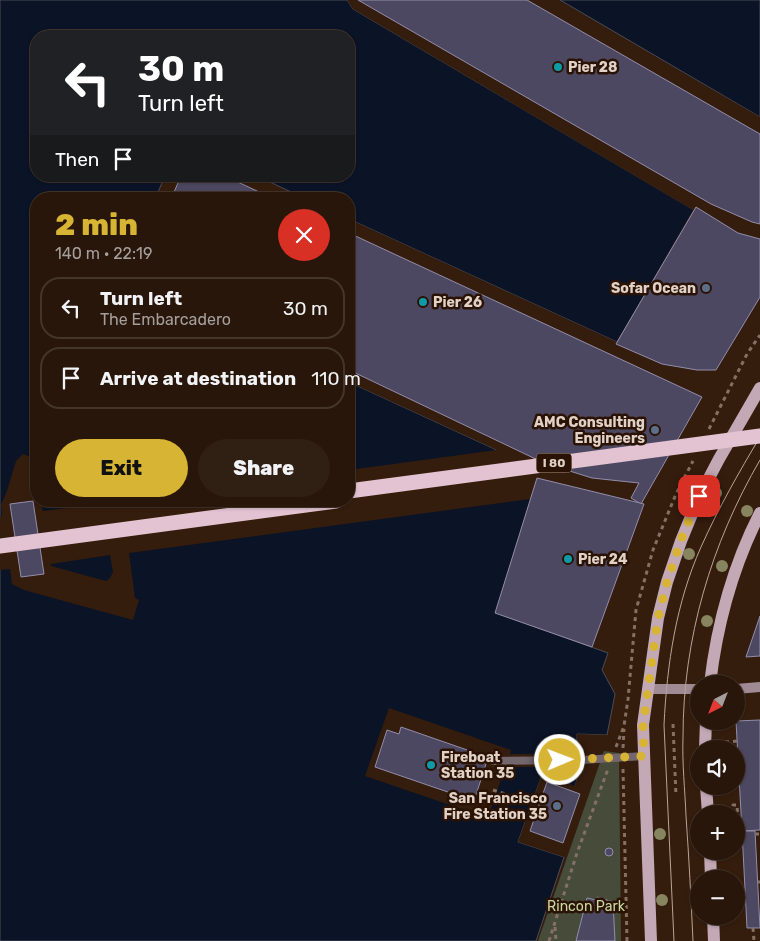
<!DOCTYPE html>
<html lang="en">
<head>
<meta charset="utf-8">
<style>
	:root { --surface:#28160a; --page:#301f13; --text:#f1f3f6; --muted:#a59f9c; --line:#44352b; --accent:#d7b434 }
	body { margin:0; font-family:Rubik,sans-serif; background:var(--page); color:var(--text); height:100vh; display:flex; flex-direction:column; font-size:19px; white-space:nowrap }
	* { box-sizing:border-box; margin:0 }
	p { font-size:16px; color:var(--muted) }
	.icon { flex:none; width:28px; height:28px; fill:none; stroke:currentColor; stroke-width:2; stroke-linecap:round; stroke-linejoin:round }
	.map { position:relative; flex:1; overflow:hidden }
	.panel { position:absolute; left:30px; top:192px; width:325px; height:315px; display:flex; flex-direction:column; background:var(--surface); border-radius:20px; box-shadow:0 1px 4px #0004,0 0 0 1px var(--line) }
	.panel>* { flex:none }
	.hud { position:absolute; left:30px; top:30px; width:325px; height:152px; border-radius:20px; box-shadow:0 1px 4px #0004,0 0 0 1px var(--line); background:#202124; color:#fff; overflow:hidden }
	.needle { width:32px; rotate:222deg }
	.buttons { position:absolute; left:690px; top:675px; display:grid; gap:10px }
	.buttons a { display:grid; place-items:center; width:55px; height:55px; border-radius:50%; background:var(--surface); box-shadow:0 1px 4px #0004,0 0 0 1px var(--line); font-size:25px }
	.pin { position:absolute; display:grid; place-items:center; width:42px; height:42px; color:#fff; margin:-21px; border-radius:10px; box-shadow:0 2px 8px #0006 }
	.me { position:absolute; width:55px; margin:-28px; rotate:89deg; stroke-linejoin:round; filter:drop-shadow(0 0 4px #0008) }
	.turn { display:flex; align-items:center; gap:18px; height:105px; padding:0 25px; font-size:22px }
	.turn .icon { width:65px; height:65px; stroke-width:2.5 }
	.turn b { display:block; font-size:35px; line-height:42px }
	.then { display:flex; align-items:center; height:48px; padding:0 25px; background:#0003; gap:10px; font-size:19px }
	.round { display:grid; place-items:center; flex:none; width:52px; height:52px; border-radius:26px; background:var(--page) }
	.headline { display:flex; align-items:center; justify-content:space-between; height:85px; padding:0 25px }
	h1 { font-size:30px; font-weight:800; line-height:38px; color:var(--accent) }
	.cta { display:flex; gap:10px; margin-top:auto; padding:10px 25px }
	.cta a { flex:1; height:58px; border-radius:30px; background:var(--accent); color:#111; font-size:20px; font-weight:800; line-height:58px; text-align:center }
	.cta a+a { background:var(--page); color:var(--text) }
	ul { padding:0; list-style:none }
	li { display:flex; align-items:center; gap:15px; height:62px; margin:0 10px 8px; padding:0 15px; border:2px solid var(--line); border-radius:20px }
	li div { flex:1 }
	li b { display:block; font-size:19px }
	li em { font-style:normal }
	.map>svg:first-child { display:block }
	.green { fill:#474c3a }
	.water { fill:#0b1327; stroke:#4b4c57 }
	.pier { fill:#351d0d; fill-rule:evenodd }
	.building { fill:#4d4861; stroke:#938dac }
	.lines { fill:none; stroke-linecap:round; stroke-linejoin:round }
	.path { stroke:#857163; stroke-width:3; stroke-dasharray:4 4; stroke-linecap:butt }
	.lane { stroke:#73666c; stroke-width:8 }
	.secondary { stroke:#a08b95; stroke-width:10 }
	.primary { stroke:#c3a8b5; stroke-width:12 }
	.highway { stroke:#e3c3d2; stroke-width:15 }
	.tram { stroke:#b7a599; stroke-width:1 }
	.highway-bridge { stroke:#e3c3d2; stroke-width:15 }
	.tree { fill:#878460 }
	.route { stroke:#d7b434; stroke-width:9; stroke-dasharray:0 16.2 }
	.culture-dot { fill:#0f9aa8; stroke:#2a1304; stroke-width:2 }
	.service-dot { fill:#5c6f8a; stroke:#2a1304; stroke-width:2 }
	.labels { text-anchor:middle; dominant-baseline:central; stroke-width:5; stroke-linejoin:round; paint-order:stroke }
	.shield { fill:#2a1304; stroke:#aa988c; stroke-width:1 }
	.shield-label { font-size:12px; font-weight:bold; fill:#e1d1c7 }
	.poi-label { font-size:14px; font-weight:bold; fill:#e1d1c7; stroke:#2a1304; text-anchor:start }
	.park-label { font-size:14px; fill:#cad8a3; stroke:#2a1304 }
</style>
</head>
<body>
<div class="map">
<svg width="760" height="941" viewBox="0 0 760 941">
	<rect width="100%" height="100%" fill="#351d0d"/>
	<path class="green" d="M 604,751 L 619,753 L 621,941 L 538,941 Z"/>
	<g class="water">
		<path d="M 0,0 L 347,0 L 353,9 L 694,210 L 617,342 L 349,219 L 349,199 L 306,199 L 257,176 L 349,176 L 349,36 L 36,36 L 36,176 L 165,176 L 155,199 L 36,199 L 36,501 L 349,501 L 349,382 L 540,470 L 496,613 L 608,653 L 602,670 L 615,694 L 607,735 L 577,734 L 577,779 L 575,787 L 542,775 L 518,842 L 564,857 L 536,941 L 0,941 Z"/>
		<path d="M 560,0 L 760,0 L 760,117 Z"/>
	</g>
	<g class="pier">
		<path d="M 347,0 L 349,0 L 354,7 L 696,209 L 618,344 L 616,345 L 349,221 L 349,219 L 617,342 L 693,210 L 353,9 Z"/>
		<path d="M 557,0 L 760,117 L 760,119 L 559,2 Z"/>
		<path d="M 349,380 L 542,468 L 539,479 L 593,645 L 592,647 L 495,613 L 530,499 L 129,553 L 135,598 L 139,600 L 133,620 L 24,590 L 12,584 L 10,569 L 0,570 L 0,517 L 2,516 L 1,505 L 7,491 L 16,461 L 23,454 L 36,459 L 36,501 L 41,501 L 43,511 L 82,506 L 71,501 L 349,501 L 349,470 L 497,450 L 349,382 ZM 110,555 L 113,572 L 110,578 L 106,581 L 51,566 L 51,564 Z"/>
		<path d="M 389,708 L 511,750 L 510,754 L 577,754 L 577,734 L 607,735 L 606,737 L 579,737 L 580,779 L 577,789 L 544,778 L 521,840 L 565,855 L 564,857 L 518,842 L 542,774 L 575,786 L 577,779 L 577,767 L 505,767 L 488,818 L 365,776 Z"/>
	</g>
	<g class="building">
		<path d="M 358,0 L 527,0 L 760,134 L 760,224 L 752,222 L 711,204 Z"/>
		<path d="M 181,176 L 225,176 L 274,199 L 171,199 Z"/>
		<path d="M 696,207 L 738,233 L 760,239 L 760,297 L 716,370 L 697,370 L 662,364 L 616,344 Z"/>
		<path d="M 349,233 L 702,397 L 641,504 L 631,498 L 639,483 L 592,478 L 544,463 L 349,370 Z"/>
		<path d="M 537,478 L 644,504 L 592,647 L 495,613 Z"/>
		<path d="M 33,501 L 44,574 L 21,577 L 10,504 Z"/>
		<path d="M 760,616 L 760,656 L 746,657 Z"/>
		<path d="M 760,720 L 760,830 L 742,831 L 736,721 Z"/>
		<path d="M 401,727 L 473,752 L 471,759 L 486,764 L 474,801 L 375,767 L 387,730 L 399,734 Z"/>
		<path d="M 547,782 L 580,794 L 563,843 L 530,831 Z"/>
		<path d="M 742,831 L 755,831 L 760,928 L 747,928 Z"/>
		<circle cx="609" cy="852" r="4"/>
		<path d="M 597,897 L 613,902 L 615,941 L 576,941 L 587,898 L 596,900 Z"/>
	</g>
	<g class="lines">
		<g class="path">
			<path d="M 709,429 L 747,354 L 760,335"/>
			<path d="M 673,724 L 676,796"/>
			<path d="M 725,742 L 738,741"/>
			<path d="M 616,747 L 624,726 L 628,699 L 636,610 L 653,550 L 676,494 L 693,461"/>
			<path d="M 623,748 L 624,729"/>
			<path d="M 693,757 L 694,778"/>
			<path d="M 623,769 L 627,941"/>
			<path d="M 493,790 L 532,803"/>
			<path d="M 733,814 L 733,805 L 737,805 L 739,835 L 742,835"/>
			<path d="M 755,834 L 760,834"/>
			<path d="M 758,882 L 760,882"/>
			<path d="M 736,883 L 744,883"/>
			<path d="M 555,927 L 556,941"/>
			<path d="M 753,928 L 754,941"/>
			<path d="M 549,941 L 577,853 L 608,769"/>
		</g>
		<path class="lane" d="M 493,761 L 582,760 L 644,756"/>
		<g class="secondary">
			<path d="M 648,689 L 699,689"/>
			<path d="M 736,689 L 760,687"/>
		</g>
		<g class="primary">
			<path d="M 710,684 C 717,624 733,566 760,513"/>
			<path d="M 705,749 L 706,721"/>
			<path d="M 706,786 L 708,814"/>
			<path d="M 710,851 L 711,879"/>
			<path d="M 713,916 L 714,941"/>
			<path d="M 651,941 L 643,725 L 658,618 L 667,582 L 681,541 L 699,497 L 719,459 L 760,388"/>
		</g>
		<path class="highway" d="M 0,546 L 336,501"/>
		<g class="tram">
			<path d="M 674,941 L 664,725 C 667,664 676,603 701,547 C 718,509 739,472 760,437"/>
			<path d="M 693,941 C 691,899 689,858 686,816 C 685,790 682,763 683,737 C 683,639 711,544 760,460"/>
		</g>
		<path class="highway-bridge" d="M 349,491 L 760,436"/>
	</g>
	<g class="tree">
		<circle cx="716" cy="493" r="6"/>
		<circle cx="747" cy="511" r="6"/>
		<circle cx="689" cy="554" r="6"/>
		<circle cx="722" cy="566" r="6"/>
		<circle cx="707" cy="621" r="6"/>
		<circle cx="660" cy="834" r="6"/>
		<circle cx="662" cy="900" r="6"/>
	</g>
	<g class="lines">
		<path class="route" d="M 560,760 L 644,756 L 643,725 L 658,618 L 667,582 L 681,540 L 699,496"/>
	</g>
	<g class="culture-dot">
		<circle cx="558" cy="67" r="5"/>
		<circle cx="423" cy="302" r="5"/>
		<circle cx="568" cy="559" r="5"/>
		<circle cx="431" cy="765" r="5"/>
	</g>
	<g class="service-dot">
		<circle cx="706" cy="288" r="5"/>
		<circle cx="655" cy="430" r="5"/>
		<circle cx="557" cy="806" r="5"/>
	</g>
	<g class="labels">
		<rect class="shield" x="536.5" y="453.5" width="35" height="19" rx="4"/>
		<g class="shield-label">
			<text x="554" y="463">I 80</text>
		</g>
		<g class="poi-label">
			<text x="568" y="67">Pier 28</text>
			<text x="696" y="288" text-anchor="end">Sofar Ocean</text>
			<text x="433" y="302">Pier 26</text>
			<text x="645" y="422" text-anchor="end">AMC Consulting<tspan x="645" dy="16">Engineers</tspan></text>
			<text x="578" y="559">Pier 24</text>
			<text x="441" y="757">Fireboat<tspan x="441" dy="16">Station 35</tspan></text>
			<text x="547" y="798" text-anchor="end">San Francisco<tspan x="547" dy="16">Fire Station 35</tspan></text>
		</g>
		<g class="park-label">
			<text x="586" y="906">Rincon Park</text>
		</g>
	</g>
</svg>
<div class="buttons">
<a><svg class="needle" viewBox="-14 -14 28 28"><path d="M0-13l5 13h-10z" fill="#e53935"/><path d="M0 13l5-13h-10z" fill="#a59f9c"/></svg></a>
<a><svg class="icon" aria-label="sound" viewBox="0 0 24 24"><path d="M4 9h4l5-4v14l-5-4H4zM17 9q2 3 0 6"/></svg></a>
<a>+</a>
<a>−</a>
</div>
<div class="pin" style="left:699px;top:496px;background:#d93025"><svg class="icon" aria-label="arrive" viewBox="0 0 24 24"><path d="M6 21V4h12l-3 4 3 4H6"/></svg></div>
<svg class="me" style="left:560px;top:760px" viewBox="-20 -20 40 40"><circle r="17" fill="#d7b434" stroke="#fff" stroke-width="3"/><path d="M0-11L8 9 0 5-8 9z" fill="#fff"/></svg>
<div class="hud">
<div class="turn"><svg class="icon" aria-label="left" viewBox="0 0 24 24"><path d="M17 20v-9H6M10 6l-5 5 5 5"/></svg><div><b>30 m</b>Turn left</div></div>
<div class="then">Then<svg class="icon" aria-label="arrive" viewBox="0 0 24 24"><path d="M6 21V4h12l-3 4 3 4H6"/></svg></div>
</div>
<section class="panel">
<div class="headline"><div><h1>2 min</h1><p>140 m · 22:19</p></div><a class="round" style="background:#d93025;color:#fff"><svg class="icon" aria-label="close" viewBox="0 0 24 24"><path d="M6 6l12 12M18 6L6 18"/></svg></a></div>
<ul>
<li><svg class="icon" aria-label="left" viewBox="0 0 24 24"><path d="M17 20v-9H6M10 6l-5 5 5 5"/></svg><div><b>Turn left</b><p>The Embarcadero</p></div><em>30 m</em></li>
<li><svg class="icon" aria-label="arrive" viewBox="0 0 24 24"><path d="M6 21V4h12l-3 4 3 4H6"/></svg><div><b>Arrive at destination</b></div><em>110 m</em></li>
</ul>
<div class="cta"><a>Exit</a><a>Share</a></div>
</section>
</div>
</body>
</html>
